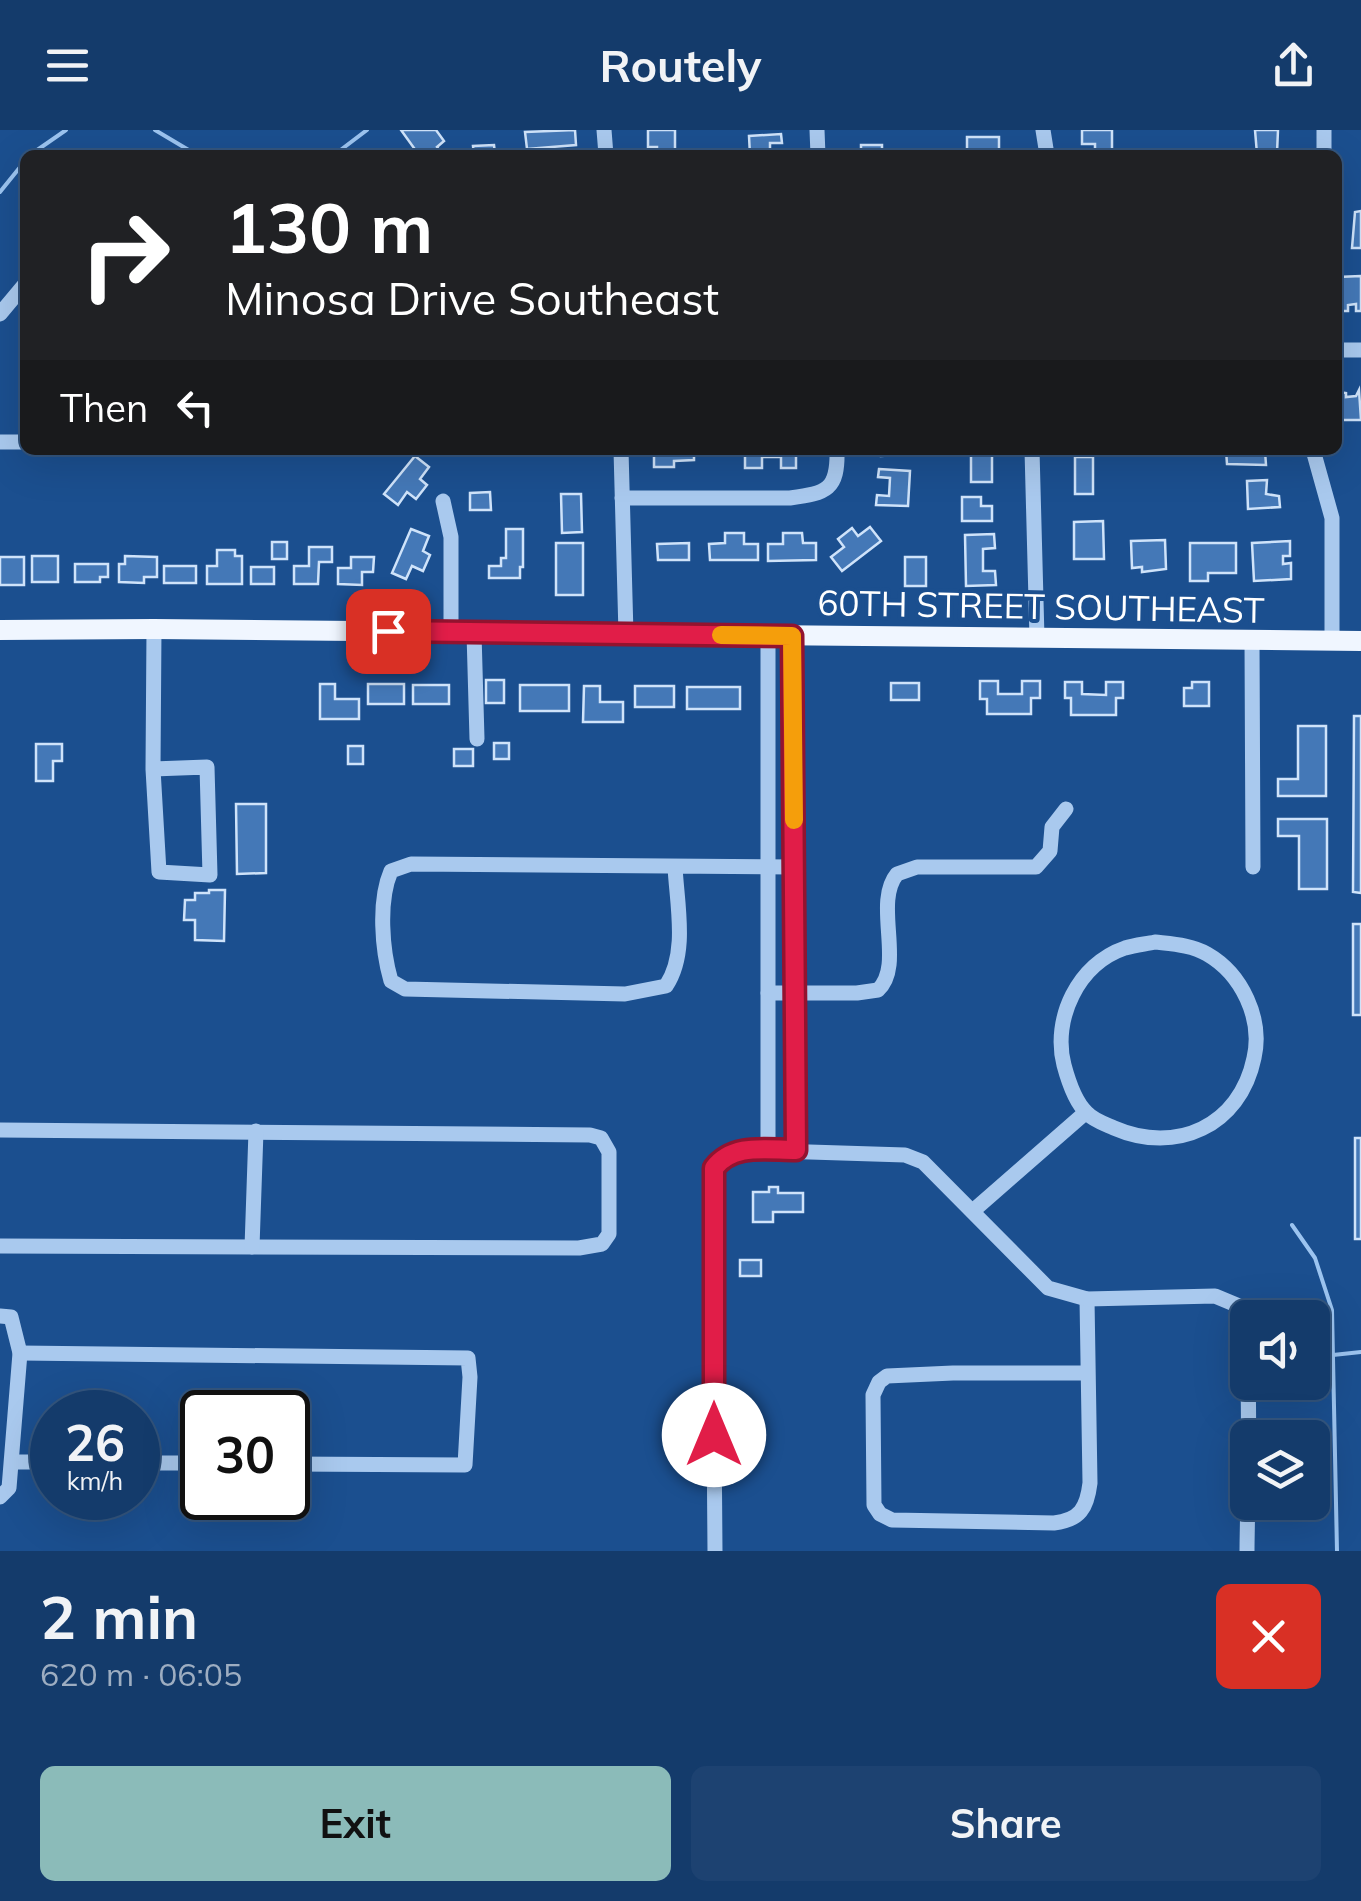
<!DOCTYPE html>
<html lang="en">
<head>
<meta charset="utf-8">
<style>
	:root { --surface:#143b6b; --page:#1d4271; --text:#f1f3f6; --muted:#9dadc1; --line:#33557e; --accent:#8bbbb9 }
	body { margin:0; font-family:Mulish,sans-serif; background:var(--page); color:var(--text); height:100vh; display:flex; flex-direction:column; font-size:38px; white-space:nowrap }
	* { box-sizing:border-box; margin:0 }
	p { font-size:32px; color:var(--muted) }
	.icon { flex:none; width:55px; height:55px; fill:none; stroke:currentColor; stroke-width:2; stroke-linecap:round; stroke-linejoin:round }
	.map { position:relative; height:1421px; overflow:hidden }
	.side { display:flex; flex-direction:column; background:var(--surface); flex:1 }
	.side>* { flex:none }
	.hud { position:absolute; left:20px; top:20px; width:1322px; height:305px; border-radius:15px; box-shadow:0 10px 40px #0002,0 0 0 2px var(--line); background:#202124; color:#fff; overflow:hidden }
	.buttons { position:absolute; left:1230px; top:1170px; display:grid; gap:20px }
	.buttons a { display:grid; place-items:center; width:100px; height:100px; border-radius:15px; background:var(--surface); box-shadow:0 10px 40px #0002,0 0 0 2px var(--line); font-size:50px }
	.speed { position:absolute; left:30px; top:1260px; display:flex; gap:20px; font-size:50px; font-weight:700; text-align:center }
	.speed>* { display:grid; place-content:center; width:130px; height:130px; border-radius:50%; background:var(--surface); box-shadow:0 10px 40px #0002,0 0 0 2px var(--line); line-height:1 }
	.speed small { font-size:25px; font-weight:400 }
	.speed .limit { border:5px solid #111; border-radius:15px; background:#fff; color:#111 }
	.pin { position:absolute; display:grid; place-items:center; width:85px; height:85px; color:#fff; margin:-42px; border-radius:20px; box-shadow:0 5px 15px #0006 }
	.me { position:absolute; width:110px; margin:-55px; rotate:0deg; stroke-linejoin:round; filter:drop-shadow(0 0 8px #0008) }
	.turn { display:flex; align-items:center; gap:35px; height:210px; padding:0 40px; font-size:45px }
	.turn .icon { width:130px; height:130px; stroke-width:2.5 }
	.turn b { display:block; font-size:70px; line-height:85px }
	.then { display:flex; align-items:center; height:95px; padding:0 40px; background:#0003; gap:20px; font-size:38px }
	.round { display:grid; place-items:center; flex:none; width:105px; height:105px; border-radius:15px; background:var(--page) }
	.summary { display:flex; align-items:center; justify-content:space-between; height:170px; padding:0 40px }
	h1 { font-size:60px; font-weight:700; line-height:75px }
	.button { display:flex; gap:20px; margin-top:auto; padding:20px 40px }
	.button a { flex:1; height:115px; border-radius:15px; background:var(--accent); color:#111; font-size:40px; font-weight:700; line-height:115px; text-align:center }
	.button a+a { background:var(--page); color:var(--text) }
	header { display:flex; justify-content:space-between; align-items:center; height:130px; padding:0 40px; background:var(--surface); font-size:45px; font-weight:700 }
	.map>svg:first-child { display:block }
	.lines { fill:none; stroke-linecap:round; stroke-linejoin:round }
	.stream { stroke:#9cc4f0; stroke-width:4 }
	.building { fill:#4478b7; stroke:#cfe3fa; stroke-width:2.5 }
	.minor { stroke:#a9c9ee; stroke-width:15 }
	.major { stroke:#f0f6ff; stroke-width:20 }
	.route-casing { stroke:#92132f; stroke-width:25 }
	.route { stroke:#e11d48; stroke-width:18 }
	.slow { stroke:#f59e0b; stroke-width:18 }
	.labels { text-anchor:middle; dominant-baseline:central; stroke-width:8; stroke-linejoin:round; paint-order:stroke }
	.street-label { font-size:35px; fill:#fff; stroke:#1b4f8f }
</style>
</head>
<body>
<header><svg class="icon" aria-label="menu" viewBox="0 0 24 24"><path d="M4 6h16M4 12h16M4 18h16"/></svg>Routely<svg class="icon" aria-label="share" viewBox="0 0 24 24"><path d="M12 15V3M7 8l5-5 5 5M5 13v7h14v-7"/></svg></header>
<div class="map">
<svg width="1361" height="1421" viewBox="0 0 1361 1421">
	<rect width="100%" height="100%" fill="#1b4f8f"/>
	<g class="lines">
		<g class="stream">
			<path d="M 155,0 L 197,25"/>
			<path d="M 30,25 L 66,0"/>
			<path d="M 334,25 L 367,0"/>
			<path d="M 0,62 L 25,31"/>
			<path d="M 1292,1095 L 1315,1128 L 1332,1180 L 1337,1421"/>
			<path d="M 1333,1225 L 1361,1222"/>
		</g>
	</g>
	<g class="building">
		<path d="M 401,0 L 436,0 L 444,11 L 437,17 L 443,25 L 419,25 Z"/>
		<path d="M 575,0 L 576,15 L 527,19 L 525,2 Z"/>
		<path d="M 648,0 L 675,0 L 675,25 L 657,25 L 657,17 L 648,17 Z"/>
		<path d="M 1082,0 L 1112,0 L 1112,25 L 1095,25 L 1095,14 L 1082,14 Z"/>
		<path d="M 1255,0 L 1278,0 L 1277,23 L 1257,24 Z"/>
		<path d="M 781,4 L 782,13 L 770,13 L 770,25 L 750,25 L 749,6 Z"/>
		<path d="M 967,7 L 999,7 L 999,20 L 987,20 L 987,25 L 967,25 Z"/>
		<path d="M 494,15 L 495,24 L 508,25 L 459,25 L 474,25 L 473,16 Z"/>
		<path d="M 861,15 L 882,15 L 882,25 L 851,25 L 861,24 Z"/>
		<path d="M 1361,81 L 1361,118 L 1352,118 L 1355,82 Z"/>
		<path d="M 1361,146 L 1361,181 L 1356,181 L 1356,174 L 1348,175 L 1348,181 L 1338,181 L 1338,147 Z"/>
		<path d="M 1359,260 L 1361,290 L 1338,290 L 1338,262 L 1346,263 L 1346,267 L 1356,266 Z"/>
		<path d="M 654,320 L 694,320 L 694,330 L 674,331 L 674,337 L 654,337 Z"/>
		<path d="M 753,320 L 796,323 L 796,338 L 781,338 L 781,327 L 762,327 L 762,338 L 745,338 L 745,323 Z"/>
		<path d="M 881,320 L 898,320 L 898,325 L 881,326 Z"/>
		<rect x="971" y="320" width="21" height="32"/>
		<path d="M 1226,320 L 1265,321 L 1266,335 L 1227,334 Z"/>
		<path d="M 415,326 L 429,337 L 420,349 L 427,355 L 416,369 L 407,362 L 398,375 L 384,364 Z"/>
		<rect x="1075" y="327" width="18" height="37"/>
		<path d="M 879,339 L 910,341 L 908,376 L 876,375 L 877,365 L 889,366 L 890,348 L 878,347 Z"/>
		<path d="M 1267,350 L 1266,364 L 1279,366 L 1280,377 L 1248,379 L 1247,351 Z"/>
		<path d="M 490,362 L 491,380 L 470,380 L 470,363 Z"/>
		<path d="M 561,364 L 581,364 L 582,402 L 562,403 Z"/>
		<path d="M 962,367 L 981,367 L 981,376 L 992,376 L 992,391 L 962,391 Z"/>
		<path d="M 1103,391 L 1104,429 L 1074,429 L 1074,392 Z"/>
		<path d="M 870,397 L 881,411 L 842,441 L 831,427 L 844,417 L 838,409 L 852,398 L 858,406 Z"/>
		<path d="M 411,399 L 429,406 L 423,421 L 430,425 L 423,441 L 412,436 L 406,449 L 392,443 Z"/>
		<path d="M 506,399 L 523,399 L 523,437 L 520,437 L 520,448 L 489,448 L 489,436 L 501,436 L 501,428 L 506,428 Z"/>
		<path d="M 725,403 L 744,403 L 744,414 L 758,414 L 758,430 L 710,430 L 709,414 L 725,413 Z"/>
		<path d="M 783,403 L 802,403 L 803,413 L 816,413 L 816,430 L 768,431 L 768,414 L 783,414 Z"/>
		<path d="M 994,404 L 995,418 L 983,419 L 983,441 L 995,441 L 996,455 L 966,456 L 965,405 Z"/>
		<path d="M 1165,410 L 1166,439 L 1142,442 L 1142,437 L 1132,438 L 1131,411 Z"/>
		<path d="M 1290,411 L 1290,426 L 1283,426 L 1283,434 L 1291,433 L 1291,449 L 1254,451 L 1252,413 Z"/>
		<rect x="272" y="412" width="15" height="17"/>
		<rect x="556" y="413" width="27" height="52"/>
		<path d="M 689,413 L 689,430 L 658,430 L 657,414 Z"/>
		<path d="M 1190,413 L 1236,413 L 1236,443 L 1208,443 L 1208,451 L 1190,451 Z"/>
		<path d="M 309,417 L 332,417 L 332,432 L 319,432 L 318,454 L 294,454 L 294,436 L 309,436 Z"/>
		<path d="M 217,420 L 235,420 L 235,426 L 242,426 L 242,454 L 207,454 L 207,436 L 217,436 Z"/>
		<rect x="32" y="426" width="26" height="26"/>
		<path d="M 125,426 L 157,427 L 157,447 L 144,447 L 144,453 L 119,452 L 119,434 L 125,434 Z"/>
		<rect x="0" y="427" width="24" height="28"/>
		<path d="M 351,427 L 374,427 L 373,442 L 362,442 L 362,455 L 338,454 L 338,438 L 351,438 Z"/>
		<rect x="905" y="427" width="21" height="29"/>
		<path d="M 75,434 L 108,434 L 108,447 L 100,447 L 100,452 L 75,452 Z"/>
		<rect x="164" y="436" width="32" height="17"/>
		<rect x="251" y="437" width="23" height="17"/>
		<rect x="486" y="550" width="18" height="23"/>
		<path d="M 980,551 L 998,551 L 998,564 L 1022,564 L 1022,551 L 1040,551 L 1040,568 L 1031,568 L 1031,584 L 987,584 L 987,569 L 980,569 Z"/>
		<path d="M 1065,552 L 1082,552 L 1082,564 L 1106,565 L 1106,552 L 1123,552 L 1123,568 L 1116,568 L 1116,585 L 1071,585 L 1071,568 L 1065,568 Z"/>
		<path d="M 1192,552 L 1209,552 L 1209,576 L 1184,576 L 1184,558 L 1192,558 Z"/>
		<rect x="891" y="553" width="28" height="17"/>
		<path d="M 320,554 L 335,554 L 335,569 L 359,569 L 359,589 L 320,589 Z"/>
		<rect x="368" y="554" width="36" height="20"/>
		<rect x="413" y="555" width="36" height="19"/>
		<rect x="520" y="555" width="49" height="26"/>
		<path d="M 584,556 L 600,556 L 600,572 L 623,572 L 623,592 L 583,592 Z"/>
		<rect x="635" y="556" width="39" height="21"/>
		<rect x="687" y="557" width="53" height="22"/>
		<path d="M 1354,586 L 1361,586 L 1361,763 L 1353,762 Z"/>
		<path d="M 1298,596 L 1326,596 L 1326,666 L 1278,666 L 1278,649 L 1298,649 Z"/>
		<rect x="494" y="613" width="15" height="16"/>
		<path d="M 36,614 L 62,614 L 62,631 L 53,631 L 53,651 L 36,651 Z"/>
		<rect x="348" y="616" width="15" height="18"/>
		<rect x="454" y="619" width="19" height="17"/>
		<path d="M 236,674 L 266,674 L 266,743 L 237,744 Z"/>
		<path d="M 1278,689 L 1327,689 L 1327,759 L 1299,759 L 1299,706 L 1278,706 Z"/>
		<path d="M 209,760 L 225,760 L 224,811 L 195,810 L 195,790 L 184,790 L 185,770 L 195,770 L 195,763 L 209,763 Z"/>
		<rect x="1353" y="794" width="8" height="91"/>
		<rect x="1355" y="1008" width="6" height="101"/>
		<path d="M 769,1057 L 778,1057 L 778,1063 L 803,1063 L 803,1082 L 773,1082 L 773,1092 L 753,1092 L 753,1062 L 769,1062 Z"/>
		<rect x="740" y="1130" width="21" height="16"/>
	</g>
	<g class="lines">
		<g class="minor">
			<path d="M 604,0 L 606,25"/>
			<path d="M 817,0 L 818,25"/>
			<path d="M 1043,0 L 1047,25"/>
			<path d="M 1324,0 L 1324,25"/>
			<path d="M 0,184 L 25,154"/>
			<path d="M 1338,220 L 1361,220"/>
			<path d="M 0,312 L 25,312"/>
			<path d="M 621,320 L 626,504"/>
			<path d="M 1032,320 L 1037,508"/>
			<path d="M 1313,320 L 1332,388 L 1332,511"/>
			<path d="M 622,368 L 790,368 C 827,363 838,360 837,320"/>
			<path d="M 443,371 L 451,407 L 451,502"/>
			<path d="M 474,503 L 477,609"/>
			<path d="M 768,506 L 768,1020"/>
			<path d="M 792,506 L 796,1020"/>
			<path d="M 1252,510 L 1253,737"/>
			<path d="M 153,639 L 207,637 L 210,745 L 159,742 L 153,639 L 154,499"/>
			<path d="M 675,737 C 677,775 688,823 666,856 L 625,864 L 405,859 L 391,851 C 382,820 378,771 391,741 L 411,734 L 794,737"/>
			<path d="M 1155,812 C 1172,814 1192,815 1207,824 C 1242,844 1263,889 1254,928 C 1240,996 1176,1025 1114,998 C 1105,994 1093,990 1087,983 C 1076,973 1068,950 1064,935 C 1052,889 1078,834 1125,818 C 1135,815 1146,814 1155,812 Z"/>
			<path d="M 768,863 L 857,863 L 878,860 C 905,835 873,773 897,744 L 917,737 L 1036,737 L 1050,721 L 1052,697 L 1066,679"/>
			<path d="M 0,1000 L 590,1005 L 601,1008 L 609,1022 L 609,1104 L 602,1114 L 579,1118 L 0,1116"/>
			<path d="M 974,1080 L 1085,983"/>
			<path d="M 252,1117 L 256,1001"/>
			<path d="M 1087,1169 L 1090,1353 C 1087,1378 1080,1390 1054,1393 L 892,1390 L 880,1384 L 874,1375 L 873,1265 L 879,1252 L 887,1246 L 953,1243 L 1088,1243"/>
			<path d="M 0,1186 L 11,1187 L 20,1223 L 9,1358 L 0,1367"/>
			<path d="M 20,1223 L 468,1228 L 470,1247 L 465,1335 L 288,1334"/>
			<path d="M 13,1332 L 52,1332"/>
			<path d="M 138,1333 L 202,1333"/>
			<path d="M 715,1421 L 712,1047 C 716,1030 727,1023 744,1020 L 905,1025 L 923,1032 L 1048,1158 L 1087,1169 L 1215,1166 L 1239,1176 C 1254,1198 1247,1382 1247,1421"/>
		</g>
		<path class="major" d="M 0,500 L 154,499 L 1361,511"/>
	</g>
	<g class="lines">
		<defs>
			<path id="route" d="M 388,501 L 792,506 L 796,1020 C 766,1020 733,1013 714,1038 L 714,1305"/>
		</defs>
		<use href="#route" class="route-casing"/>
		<use href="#route" class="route"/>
		<path class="slow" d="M 721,505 L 792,506 L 794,690"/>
	</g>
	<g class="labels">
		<g class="street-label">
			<text transform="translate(1041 476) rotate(1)">60TH STREET SOUTHEAST</text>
		</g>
	</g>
</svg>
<div class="buttons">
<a><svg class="icon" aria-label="sound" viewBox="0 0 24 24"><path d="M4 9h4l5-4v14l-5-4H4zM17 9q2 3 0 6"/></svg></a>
<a><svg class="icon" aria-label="layers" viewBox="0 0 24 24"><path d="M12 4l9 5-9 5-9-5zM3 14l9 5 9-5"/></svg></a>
</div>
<div class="speed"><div>26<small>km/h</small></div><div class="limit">30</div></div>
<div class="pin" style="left:388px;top:501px;background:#d93025"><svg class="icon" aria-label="arrive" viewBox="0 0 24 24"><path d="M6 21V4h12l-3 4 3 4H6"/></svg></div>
<svg class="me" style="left:714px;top:1305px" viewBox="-20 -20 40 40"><circle r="19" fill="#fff"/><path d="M0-13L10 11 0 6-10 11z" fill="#e11d48"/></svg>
<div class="hud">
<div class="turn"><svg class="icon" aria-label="right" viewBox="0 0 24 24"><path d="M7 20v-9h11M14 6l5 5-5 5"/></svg><div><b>130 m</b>Minosa Drive Southeast</div></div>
<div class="then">Then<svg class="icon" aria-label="left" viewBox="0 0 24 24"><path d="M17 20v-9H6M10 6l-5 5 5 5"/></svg></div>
</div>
</div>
<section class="side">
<div class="summary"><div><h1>2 min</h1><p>620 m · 06:05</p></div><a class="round" style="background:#d93025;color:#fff"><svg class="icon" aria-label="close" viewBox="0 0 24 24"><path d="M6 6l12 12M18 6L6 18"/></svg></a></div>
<div class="button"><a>Exit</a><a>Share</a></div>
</section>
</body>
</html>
